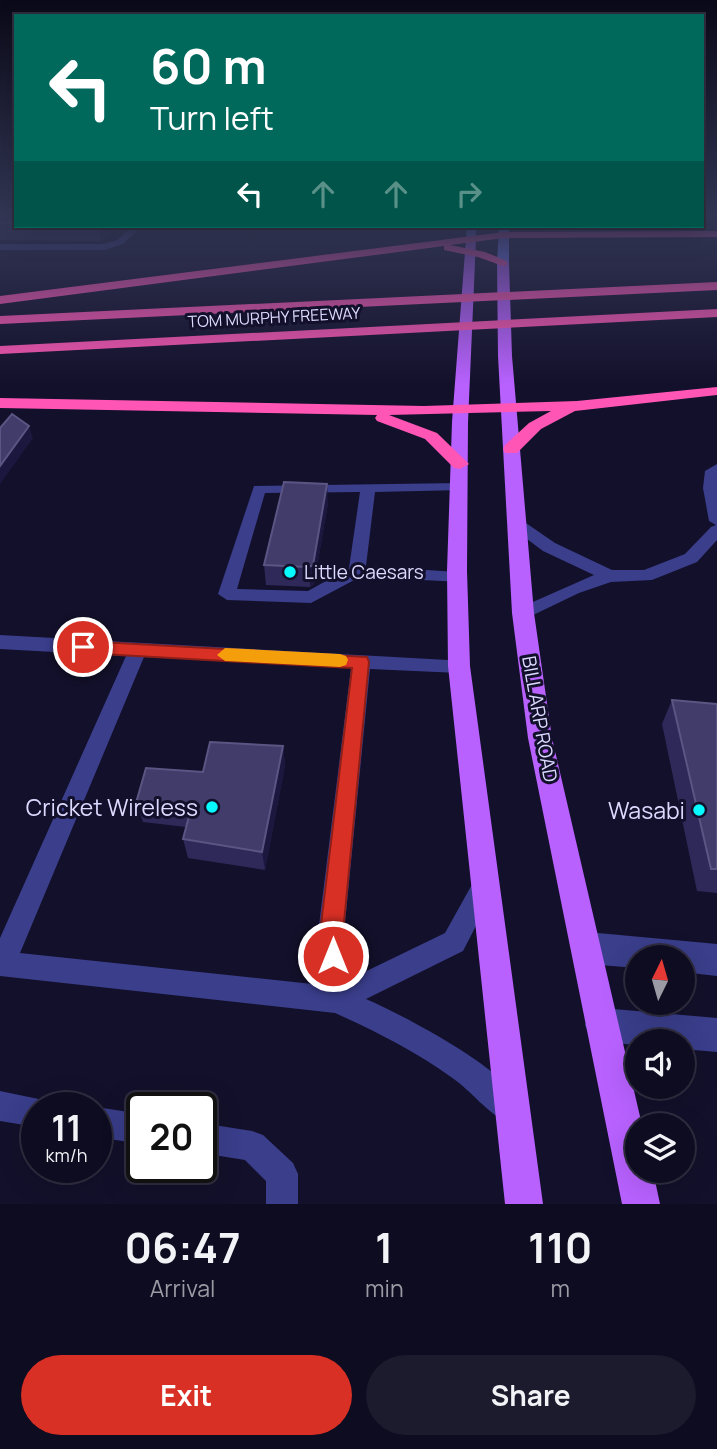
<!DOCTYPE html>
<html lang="en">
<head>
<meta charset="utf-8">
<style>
	:root { --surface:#0e0c20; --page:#1c1a2d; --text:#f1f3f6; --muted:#9b9ba5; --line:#2e2c3e; --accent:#d93025 }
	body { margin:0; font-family:Manrope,sans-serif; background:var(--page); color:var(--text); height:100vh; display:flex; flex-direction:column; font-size:26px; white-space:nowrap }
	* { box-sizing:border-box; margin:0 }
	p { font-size:23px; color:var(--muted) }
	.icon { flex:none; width:38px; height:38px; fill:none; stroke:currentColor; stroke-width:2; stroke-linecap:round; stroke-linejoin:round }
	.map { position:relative; height:1204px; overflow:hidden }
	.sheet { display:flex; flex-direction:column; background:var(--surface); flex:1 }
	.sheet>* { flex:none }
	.top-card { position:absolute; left:14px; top:14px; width:690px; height:214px; border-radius:0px; box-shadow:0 7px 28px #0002,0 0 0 2px var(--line); background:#00695c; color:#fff; overflow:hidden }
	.needle { width:46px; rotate:5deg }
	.tools { position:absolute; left:625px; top:945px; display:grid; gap:14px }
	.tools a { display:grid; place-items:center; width:70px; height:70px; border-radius:50%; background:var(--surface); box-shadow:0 7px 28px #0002,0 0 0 2px var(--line); font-size:35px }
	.speed { position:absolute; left:21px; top:1092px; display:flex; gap:14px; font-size:35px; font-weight:700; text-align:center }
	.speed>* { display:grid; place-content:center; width:91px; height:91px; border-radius:50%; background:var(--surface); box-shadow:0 7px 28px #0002,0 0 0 2px var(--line); line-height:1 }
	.speed small { font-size:18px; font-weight:400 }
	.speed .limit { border:4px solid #111; border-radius:10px; background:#fff; color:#111 }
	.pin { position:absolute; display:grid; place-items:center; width:60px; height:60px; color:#fff; margin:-30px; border:4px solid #fff; border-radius:50%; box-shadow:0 2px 7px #0007 }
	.me { position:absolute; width:77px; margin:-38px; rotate:0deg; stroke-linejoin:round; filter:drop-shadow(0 0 5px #0008) }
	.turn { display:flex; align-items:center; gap:24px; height:147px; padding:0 21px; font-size:32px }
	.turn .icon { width:91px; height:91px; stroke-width:2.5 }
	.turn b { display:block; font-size:49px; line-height:60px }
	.lanes { display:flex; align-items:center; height:66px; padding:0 21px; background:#0003; justify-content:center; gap:35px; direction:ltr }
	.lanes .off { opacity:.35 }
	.eta { display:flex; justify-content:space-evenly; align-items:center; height:119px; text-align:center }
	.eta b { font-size:42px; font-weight:700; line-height:49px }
	.button { display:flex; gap:14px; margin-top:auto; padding:14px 21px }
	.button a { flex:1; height:80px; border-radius:42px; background:var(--accent); color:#fff; font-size:28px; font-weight:700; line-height:80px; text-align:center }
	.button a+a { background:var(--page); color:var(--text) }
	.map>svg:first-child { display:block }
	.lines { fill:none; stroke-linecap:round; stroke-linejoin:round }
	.lane { fill:#3a3e8b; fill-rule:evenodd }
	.street { fill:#3a3e8b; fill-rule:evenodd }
	.secondary { fill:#7179ff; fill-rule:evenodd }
	.primary { fill:#b861ff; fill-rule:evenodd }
	.highway { fill:#ff55b4; fill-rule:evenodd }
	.wall { fill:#2f2959 }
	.shaded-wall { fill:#1c173f }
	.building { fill:#423c6a; stroke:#5a5582; stroke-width:2 }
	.route { fill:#d93025; stroke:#8d1f18; stroke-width:2 }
	.slow { fill:#f59e0b }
	.poi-dot { fill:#06faff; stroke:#13102b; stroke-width:2.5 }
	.labels { text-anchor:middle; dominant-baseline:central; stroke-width:6; stroke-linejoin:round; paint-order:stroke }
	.far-street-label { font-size:16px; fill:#dcdaff; stroke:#13102b }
	.poi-label { font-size:19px; fill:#dcdaff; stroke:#13102b; text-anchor:start }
	.street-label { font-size:19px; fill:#dcdaff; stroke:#13102b }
	.near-poi-label { font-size:23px; fill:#dcdaff; stroke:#13102b; text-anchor:end }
</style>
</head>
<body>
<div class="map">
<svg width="717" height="1204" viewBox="0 0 717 1204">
	<rect width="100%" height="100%" fill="#13102b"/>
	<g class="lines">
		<g class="lane">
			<path d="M 133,226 L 142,226 L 123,244 L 105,250 L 0,250 L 0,244 L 104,244 L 117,240 Z"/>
			<path d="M 717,464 L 717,540 L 697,562 L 652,580 L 611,582 L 579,593 L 529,617 L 517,617 L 514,613 L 517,609 L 594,575 L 543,551 L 511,527 L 509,524 L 511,521 L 523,521 L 555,543 L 612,570 L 644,570 L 685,554 L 711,527 L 716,525 L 709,521 L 703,488 L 705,471 Z"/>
			<path d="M 459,483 L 466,487 L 464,490 L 375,492 L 366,566 L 457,572 L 463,574 L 465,578 L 463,582 L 360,577 L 311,603 L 227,600 L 218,594 L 254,486 ZM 360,492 L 349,568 L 308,591 L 237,589 L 265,493 Z"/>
			<path d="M 0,635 L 466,661 L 469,666 L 466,671 L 459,673 L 370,669 L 344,933 L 348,980 L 445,933 L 475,879 L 484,875 L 493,879 L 496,887 L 463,951 L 366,999 C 405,1016 510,1071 526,1109 L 522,1120 L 511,1124 C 487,1114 472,1091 451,1077 C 415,1051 375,1031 335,1013 L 0,976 L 0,938 L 126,656 L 0,649 ZM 144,657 L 351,668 L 318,933 L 322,985 L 20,953 Z"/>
			<path d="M 0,1091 L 48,1101 L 50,1108 L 37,1108 L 37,1127 L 0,1121 Z"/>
			<path d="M 96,1107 L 142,1114 L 142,1144 L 96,1137 Z"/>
			<path d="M 201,1123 L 252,1131 L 263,1135 L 293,1163 L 298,1174 L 298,1204 L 266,1204 L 266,1181 L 245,1160 L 201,1153 Z"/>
		</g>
		<g class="street">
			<path d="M 587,932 L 717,944 L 717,976 L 682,972 L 682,957 L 637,957 L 637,968 L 587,964 L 576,959 L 571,948 L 576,937 Z"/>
			<path d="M 602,1008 L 717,1018 L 717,1052 L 682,1049 L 682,1041 L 637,1041 L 637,1045 L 602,1042 L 590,1037 L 585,1025 L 590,1013 Z"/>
		</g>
		<g class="secondary">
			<path d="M 467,226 L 477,226 L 475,241 L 466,239 Z"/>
			<path d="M 499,226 L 509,226 L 509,263 L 503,266 L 497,263 Z"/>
		</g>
		<g class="primary">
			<path d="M 471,236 L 476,239 L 468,422 L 467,571 L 470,666 L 543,1204 L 505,1204 L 448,666 L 447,571 L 452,422 L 466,239 Z"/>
			<path d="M 503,260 L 509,263 L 512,356 L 534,613 L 552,738 L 642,1125 L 637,1125 L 637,1171 L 653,1171 L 660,1204 L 622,1204 L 528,738 L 512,613 L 498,356 L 497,263 Z"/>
		</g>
		<g class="highway">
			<path d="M 717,231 L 717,237 L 504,238 L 450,245 L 485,252 L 507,261 L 507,265 L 503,266 L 478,257 L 444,250 L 444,246 L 0,304 L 0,296 L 504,232 Z"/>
			<path d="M 717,282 L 717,290 L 0,324 L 0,316 Z"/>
			<path d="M 717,309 L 717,317 L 0,354 L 0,346 Z"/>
			<path d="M 717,387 L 717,395 L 575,411 L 541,429 L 517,453 L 505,453 L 503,449 L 505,445 L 529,423 L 551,411 L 389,415 L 437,433 L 469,464 L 460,469 L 454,468 L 425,439 L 377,421 L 375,418 L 377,415 L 0,408 L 0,398 L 424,406 L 577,401 Z"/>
		</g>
	</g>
	<g class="wall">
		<path d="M 0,217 L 16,217 L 16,226 L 117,226 L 101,241 L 0,240 Z"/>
		<path d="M 328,503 L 314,584 L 310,587 L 266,585 L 264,565 Z"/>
		<path d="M 672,700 L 717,704 L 717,893 L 697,891 L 662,724 Z"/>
		<path d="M 283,746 L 285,765 L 265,870 L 188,858 L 183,839 L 186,827 L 143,822 L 136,803 L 203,772 Z"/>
	</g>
	<g class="shaded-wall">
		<path d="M 98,226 L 117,226 L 101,241 Z"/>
		<path d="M 29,426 L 33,438 L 0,484 L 0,466 Z"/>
		<path d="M 327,484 L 328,503 L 314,584 L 310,587 L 309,567 Z"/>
		<path d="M 283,746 L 285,765 L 265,870 L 262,852 Z"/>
	</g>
	<g class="building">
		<rect x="0" y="217" width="16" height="6"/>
		<path d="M 12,414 L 29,426 L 0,466 L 0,428 Z"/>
		<path d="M 284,482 L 327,484 L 313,565 L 309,567 L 264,565 Z"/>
		<path d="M 672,700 L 717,704 L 717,869 L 711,869 Z"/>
		<path d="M 210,742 L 283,746 L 262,852 L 183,839 L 191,809 L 136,803 L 146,768 L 203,772 Z"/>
	</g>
	<linearGradient id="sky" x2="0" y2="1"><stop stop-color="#0a0918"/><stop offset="0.56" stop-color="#333755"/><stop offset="1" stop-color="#333755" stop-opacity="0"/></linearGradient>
	<rect width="717" height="385" fill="url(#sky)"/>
	<path class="route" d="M 83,641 L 367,657 L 369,662 L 343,933 L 345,956 L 341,964 L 333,967 L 324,964 L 321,956 L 320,933 L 352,668 L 83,653 L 74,647 Z"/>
	<path class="slow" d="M 225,648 L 340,654 L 346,656 L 348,660 L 346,665 L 340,667 L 225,661 L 217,655 Z"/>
	<g class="poi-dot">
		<circle cx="290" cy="572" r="7"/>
		<circle cx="212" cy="807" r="7"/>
		<circle cx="699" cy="810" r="7"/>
	</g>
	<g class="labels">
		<g class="far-street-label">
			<text transform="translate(274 317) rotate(-3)">TOM MURPHY FREEWAY</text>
		</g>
		<g class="poi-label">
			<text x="304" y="572">Little Caesars</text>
		</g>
		<g class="street-label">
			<text transform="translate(540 719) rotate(80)">BILL ARP ROAD</text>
		</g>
		<g class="near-poi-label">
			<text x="198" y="807">Cricket Wireless</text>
			<text x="685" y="810">Wasabi</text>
		</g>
	</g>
</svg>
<div class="tools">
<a><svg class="needle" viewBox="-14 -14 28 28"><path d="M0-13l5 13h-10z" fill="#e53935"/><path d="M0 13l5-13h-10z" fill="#9b9ba5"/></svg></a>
<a><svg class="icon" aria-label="sound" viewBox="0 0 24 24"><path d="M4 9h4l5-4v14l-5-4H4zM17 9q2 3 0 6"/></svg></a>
<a><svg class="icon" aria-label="layers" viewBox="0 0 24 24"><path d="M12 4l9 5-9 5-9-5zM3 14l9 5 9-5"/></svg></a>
</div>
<div class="speed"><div>11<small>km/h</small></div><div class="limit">20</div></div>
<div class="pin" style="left:83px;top:647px;background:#d93025"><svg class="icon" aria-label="arrive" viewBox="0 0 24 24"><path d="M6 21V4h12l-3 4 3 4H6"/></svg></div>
<svg class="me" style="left:333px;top:956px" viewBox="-20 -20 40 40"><circle r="17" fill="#d93025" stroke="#fff" stroke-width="3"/><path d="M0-11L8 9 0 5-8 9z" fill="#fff"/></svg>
<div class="top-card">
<div class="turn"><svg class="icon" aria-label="left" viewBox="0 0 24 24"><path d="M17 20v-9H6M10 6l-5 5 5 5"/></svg><div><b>60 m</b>Turn left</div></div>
<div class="lanes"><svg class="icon" aria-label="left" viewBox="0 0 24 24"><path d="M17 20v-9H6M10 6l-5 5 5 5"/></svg><svg class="icon off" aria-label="ahead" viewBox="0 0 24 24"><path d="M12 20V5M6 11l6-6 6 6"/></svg><svg class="icon off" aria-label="ahead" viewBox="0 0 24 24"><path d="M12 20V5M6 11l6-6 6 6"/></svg><svg class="icon off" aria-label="right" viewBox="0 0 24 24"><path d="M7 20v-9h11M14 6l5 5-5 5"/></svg></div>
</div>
</div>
<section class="sheet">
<div class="eta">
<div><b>06:47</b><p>Arrival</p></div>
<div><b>1</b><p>min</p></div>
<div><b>110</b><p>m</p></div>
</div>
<div class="button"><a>Exit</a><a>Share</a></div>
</section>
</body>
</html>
